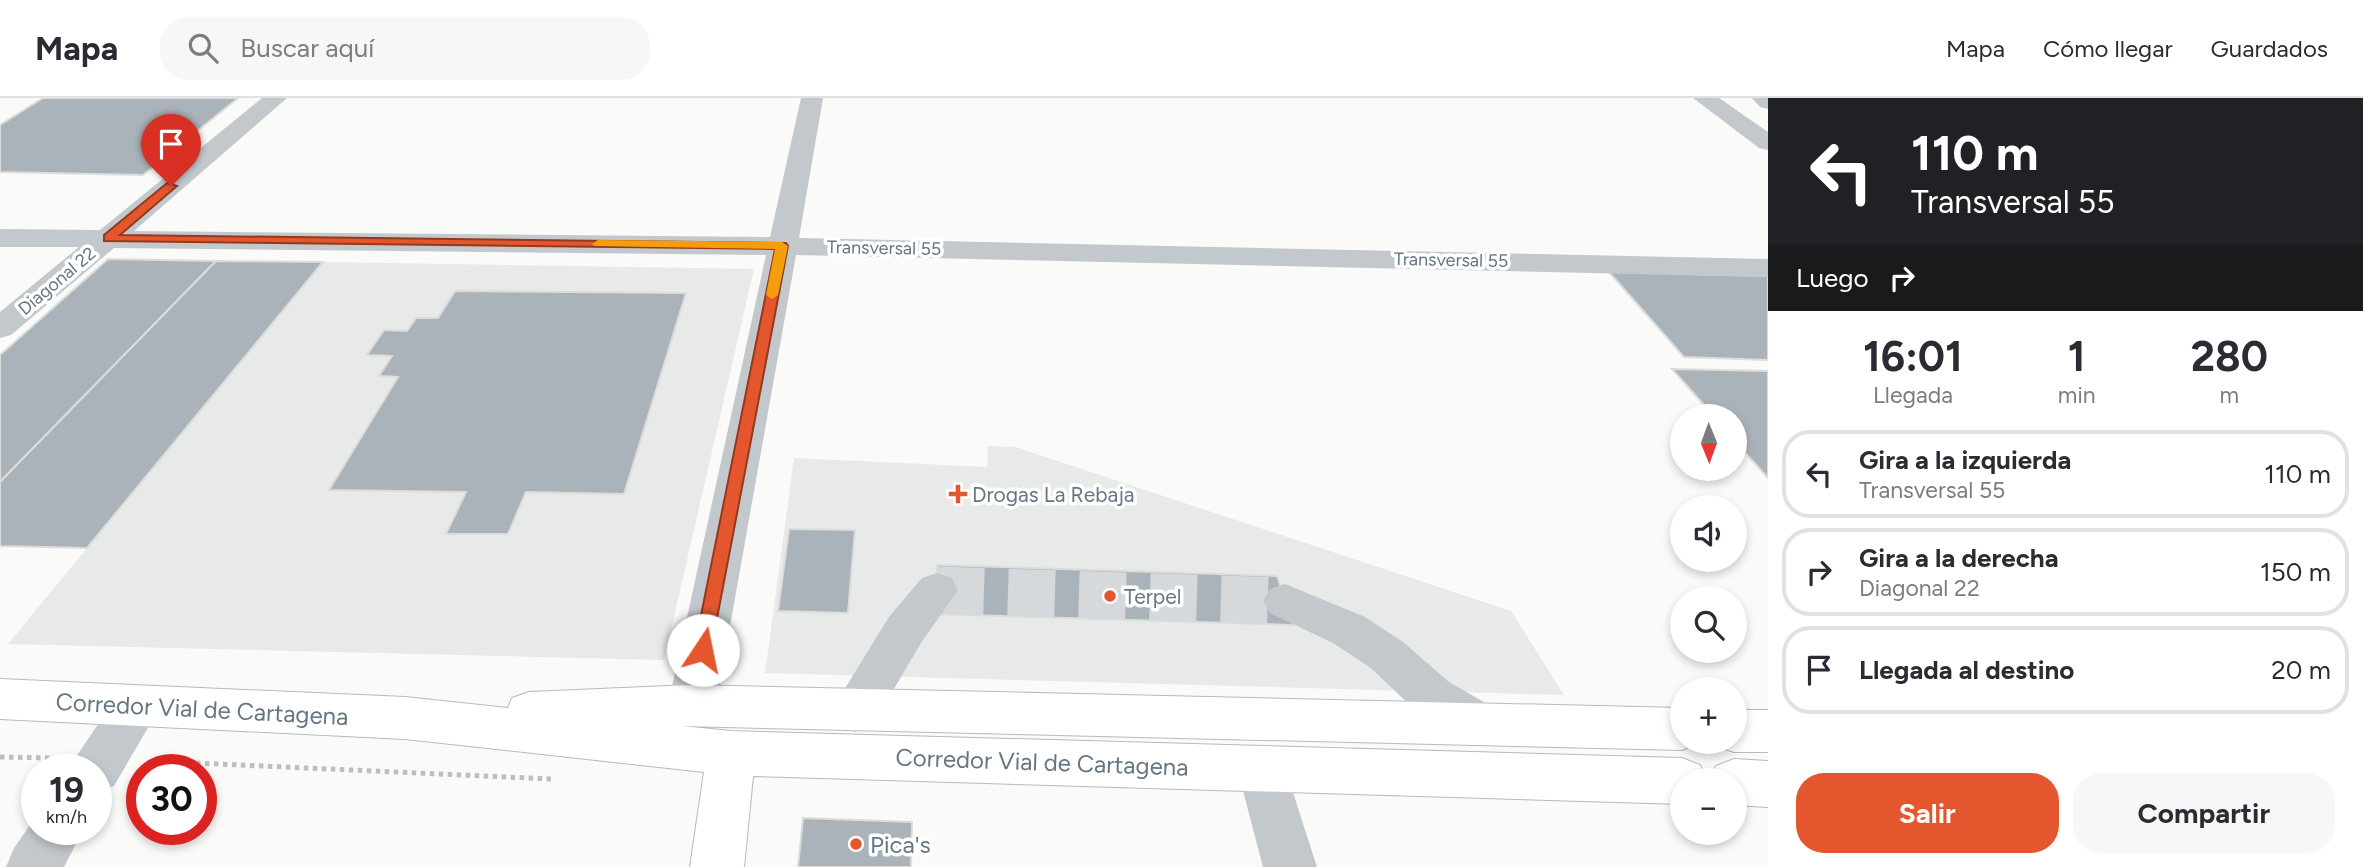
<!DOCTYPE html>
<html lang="es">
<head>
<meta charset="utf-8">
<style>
	:root { --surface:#fff; --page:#f7f7f7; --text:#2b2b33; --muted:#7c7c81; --line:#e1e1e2; --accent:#e4572e }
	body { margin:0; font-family:Figtree,sans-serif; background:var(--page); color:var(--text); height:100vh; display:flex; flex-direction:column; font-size:26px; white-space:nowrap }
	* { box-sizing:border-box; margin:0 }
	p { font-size:23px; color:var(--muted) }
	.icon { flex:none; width:38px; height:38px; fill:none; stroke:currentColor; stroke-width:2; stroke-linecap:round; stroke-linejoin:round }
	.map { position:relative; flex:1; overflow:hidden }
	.drawer { display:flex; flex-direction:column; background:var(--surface); width:595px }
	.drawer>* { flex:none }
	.hud { background:#202124; color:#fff; overflow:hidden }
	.needle { width:46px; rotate:179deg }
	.fabs { position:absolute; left:1670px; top:306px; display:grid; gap:14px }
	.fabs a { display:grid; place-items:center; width:77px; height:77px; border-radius:50%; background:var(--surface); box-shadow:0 4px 10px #0003; font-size:35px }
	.speed { position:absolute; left:21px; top:656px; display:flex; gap:14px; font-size:35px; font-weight:700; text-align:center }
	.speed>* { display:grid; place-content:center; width:91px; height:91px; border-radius:50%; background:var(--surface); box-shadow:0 4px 10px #0003; line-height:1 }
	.speed small { font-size:18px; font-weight:400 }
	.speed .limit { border:10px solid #d22; background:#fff; color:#111 }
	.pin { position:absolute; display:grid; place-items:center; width:60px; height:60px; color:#fff; margin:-72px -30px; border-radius:50% 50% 50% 0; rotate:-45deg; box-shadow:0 0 7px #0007 }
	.pin .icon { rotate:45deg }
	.me { position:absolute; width:77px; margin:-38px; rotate:11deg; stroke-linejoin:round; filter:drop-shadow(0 0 5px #0008) }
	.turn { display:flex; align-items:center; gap:24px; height:147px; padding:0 28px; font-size:32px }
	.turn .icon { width:91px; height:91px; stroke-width:2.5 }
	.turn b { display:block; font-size:49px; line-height:60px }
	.then { display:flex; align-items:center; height:66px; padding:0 28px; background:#0003; gap:14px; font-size:26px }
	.eta { display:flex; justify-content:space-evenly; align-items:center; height:119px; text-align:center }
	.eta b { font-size:42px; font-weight:700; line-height:49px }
	.primary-button { display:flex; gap:14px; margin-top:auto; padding:14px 28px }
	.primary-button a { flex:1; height:80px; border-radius:28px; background:var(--accent); color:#fff; font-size:28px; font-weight:700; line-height:80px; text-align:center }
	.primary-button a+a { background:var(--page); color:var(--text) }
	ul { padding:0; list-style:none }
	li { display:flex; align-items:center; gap:21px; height:88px; margin:0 14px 10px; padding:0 14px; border:4px solid var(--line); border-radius:28px }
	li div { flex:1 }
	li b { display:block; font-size:26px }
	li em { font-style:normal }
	header { display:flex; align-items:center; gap:42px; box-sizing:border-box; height:98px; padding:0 35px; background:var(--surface); border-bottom:2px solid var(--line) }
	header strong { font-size:33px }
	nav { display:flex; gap:38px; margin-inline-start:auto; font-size:24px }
	.search { width:490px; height:63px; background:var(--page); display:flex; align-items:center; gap:18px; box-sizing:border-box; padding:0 24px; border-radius:28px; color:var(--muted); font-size:26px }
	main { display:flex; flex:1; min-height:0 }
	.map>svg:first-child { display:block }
	.built { fill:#e8e9e9 }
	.building { fill:#aab3b9; stroke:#dcdcda; stroke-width:2 }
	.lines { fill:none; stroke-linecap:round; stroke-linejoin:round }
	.minor-tunnel { stroke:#d5d9db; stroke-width:47; stroke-dasharray:47 24; stroke-linecap:butt }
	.major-casing { stroke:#b5babe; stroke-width:2 }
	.path { stroke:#bbbfc2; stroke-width:5; stroke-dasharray:4.5 4.5; stroke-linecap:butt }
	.minor { fill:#c3c8cc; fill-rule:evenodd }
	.major { fill:#fff; fill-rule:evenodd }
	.route { fill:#e4572e; stroke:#94391e; stroke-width:2 }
	.slow { fill:#f59e0b }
	.poi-dot { fill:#e4572e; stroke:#fff; stroke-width:2.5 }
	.labels { text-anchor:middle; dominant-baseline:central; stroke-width:7; stroke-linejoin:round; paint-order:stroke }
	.far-street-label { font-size:18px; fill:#657683; stroke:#fff }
	.poi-label { font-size:21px; fill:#657683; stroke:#fff; text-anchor:start }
	.near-street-label { font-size:24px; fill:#657683; stroke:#fff }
	.near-poi-label { font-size:24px; fill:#657683; stroke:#fff; text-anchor:start }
</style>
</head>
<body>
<header>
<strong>Mapa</strong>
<div class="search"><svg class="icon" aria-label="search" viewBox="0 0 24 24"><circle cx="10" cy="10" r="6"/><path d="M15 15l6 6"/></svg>Buscar aquí</div>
<nav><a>Mapa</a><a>Cómo llegar</a><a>Guardados</a></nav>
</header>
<main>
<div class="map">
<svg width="1768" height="769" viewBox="0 0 1768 769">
	<rect width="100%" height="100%" fill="#fafaf8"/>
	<g class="built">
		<path d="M 323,164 L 754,171 L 664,562 L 8,546 Z"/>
		<path d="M 988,348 L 1015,349 L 1511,513 L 1564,597 L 765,575 L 794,360 L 987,369 Z"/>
	</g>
	<g class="building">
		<path d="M 43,0 L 238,0 L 143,77 L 0,74 L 0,27 Z"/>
		<path d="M 108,161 L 216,163 L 0,384 L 0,257 Z"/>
		<path d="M 216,163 L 323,164 L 87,450 L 0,448 L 0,384 Z"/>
		<path d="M 1609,174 L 1768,178 L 1768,262 L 1684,259 Z"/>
		<path d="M 455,193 L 686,195 L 624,396 L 526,394 L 508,436 L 446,436 L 466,394 L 329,392 L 398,279 L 379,278 L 392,258 L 367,257 L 384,232 L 407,233 L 416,220 L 438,220 Z"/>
		<path d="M 1672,271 L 1768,273 L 1768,380 L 1734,342 L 1734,318 L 1714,318 Z"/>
		<path d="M 789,431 L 855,432 L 848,515 L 778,513 Z"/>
		<path d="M 937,467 L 1277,478 L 1293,527 L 937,516 Z"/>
		<path d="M 803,720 L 912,724 L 911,769 L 798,769 Z"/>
	</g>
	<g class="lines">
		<path class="minor-tunnel" d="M 937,492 L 1285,503"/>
		<defs>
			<g id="major">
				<path d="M 0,581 L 405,599 L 508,610 L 512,600 L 529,594 L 692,587 L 1682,610 L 1682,644 L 1700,644 L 1682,652 L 682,628 L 731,633 L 1682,660 L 1700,667 L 1707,682 L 1682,682 L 1682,706 L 753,678 L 744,769 L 690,769 L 704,674 L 405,641 L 0,621 Z"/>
				<path d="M 1734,612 L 1768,612 L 1768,654 L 1734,654 L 1717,648 L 1715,644 L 1734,644 Z"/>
				<path d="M 1734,661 L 1768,663 L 1768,709 L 1734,707 L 1734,682 L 1709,682 L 1716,668 Z"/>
			</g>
		</defs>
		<use href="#major" class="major-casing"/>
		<g class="path">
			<path d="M 0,659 L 54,660"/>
			<path d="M 151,663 L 551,681"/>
		</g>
		<g class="minor">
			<path d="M 262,0 L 287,0 L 134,133 L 770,139 L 801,0 L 823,0 L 799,140 L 1768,161 L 1768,179 L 796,157 L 716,607 L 709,621 L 692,627 L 675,621 L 668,607 L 766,157 L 114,150 L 11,237 L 0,240 L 0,214 L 79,149 L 0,149 L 0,131 L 100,132 Z"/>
			<path d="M 1693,0 L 1719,0 L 1768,34 L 1768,52 L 1759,50 Z"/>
			<path d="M 1752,0 L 1768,0 L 1768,11 L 1760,9 Z"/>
			<path d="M 937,475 L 952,480 L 958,492 L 921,545 L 872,628 L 855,634 L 838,628 L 831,613 L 889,519 L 922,480 Z"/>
			<path d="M 1285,486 L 1365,519 L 1403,544 L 1449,584 L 1496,611 L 1503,626 L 1496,641 L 1479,647 L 1462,641 L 1415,612 L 1371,570 L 1333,545 L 1270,515 L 1263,503 L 1270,491 Z"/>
			<path d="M 136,589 L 153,595 L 160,609 L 114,688 L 96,695 L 96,672 L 71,672 L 78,656 L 119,595 Z"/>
			<path d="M 1262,647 L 1280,654 L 1317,769 L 1263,769 L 1237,670 L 1244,654 Z"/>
			<path d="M 37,717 L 37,732 L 83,732 L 64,769 L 6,769 L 14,750 Z"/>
		</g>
		<use href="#major" class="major"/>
	</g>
	<path class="route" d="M 167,85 L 177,88 L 120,137 L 786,145 L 788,148 L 710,557 L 703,559 L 696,557 L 694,552 L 775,151 L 104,143 L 104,137 Z"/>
	<path class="slow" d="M 598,142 L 782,144 L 788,148 L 778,197 L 772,201 L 766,197 L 775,151 L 594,148 L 592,146 Z"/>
	<g class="poi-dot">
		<path d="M954.5 385.5h7v7h7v7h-7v7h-7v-7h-7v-7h7z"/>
		<circle cx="1110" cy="498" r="7"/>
		<circle cx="856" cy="746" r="7"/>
	</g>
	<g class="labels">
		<g class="far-street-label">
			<text transform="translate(884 150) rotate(1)">Transversal 55</text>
			<text transform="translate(1451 162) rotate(1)">Transversal 55</text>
			<text transform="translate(57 183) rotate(-40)">Diagonal 22</text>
		</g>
		<g class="poi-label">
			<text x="972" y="396">Drogas La Rebaja</text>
			<text x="1124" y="498">Terpel</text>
		</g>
		<g class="near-street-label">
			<text transform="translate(202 611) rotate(3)">Corredor Vial de Cartagena</text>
			<text transform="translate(1042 664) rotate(2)">Corredor Vial de Cartagena</text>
		</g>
		<g class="near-poi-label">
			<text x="870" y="746">Pica's</text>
		</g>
	</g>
</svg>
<div class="fabs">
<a><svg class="needle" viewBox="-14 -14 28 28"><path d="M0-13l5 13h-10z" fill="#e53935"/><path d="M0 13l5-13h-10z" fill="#7c7c81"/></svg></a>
<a><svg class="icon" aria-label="sound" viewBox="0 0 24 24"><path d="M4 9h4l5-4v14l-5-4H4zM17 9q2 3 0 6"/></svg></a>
<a><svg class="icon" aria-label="search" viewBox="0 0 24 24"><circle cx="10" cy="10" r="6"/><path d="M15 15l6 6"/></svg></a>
<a>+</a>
<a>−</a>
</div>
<div class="speed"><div>19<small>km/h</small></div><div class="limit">30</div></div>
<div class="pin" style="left:171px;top:88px;background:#d93025"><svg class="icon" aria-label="arrive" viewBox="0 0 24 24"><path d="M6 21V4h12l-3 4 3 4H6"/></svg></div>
<svg class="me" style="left:703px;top:552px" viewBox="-20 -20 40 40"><circle r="19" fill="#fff"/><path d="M0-13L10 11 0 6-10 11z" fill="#e4572e"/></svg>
</div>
<section class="drawer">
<div class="hud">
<div class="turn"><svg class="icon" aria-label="left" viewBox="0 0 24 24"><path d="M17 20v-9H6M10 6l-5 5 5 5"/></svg><div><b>110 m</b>Transversal 55</div></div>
<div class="then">Luego<svg class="icon" aria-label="right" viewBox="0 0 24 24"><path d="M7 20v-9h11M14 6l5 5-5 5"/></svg></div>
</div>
<div class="eta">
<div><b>16:01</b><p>Llegada</p></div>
<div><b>1</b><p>min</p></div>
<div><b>280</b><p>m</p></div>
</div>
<ul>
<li><svg class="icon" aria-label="left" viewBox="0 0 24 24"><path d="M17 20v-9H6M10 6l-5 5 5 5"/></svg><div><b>Gira a la izquierda</b><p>Transversal 55</p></div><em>110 m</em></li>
<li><svg class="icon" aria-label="right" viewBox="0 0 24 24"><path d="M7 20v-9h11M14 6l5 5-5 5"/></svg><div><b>Gira a la derecha</b><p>Diagonal 22</p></div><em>150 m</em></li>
<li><svg class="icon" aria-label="arrive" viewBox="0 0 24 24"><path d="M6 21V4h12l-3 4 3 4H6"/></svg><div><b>Llegada al destino</b></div><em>20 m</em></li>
</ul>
<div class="primary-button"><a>Salir</a><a>Compartir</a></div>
</section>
</main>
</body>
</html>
